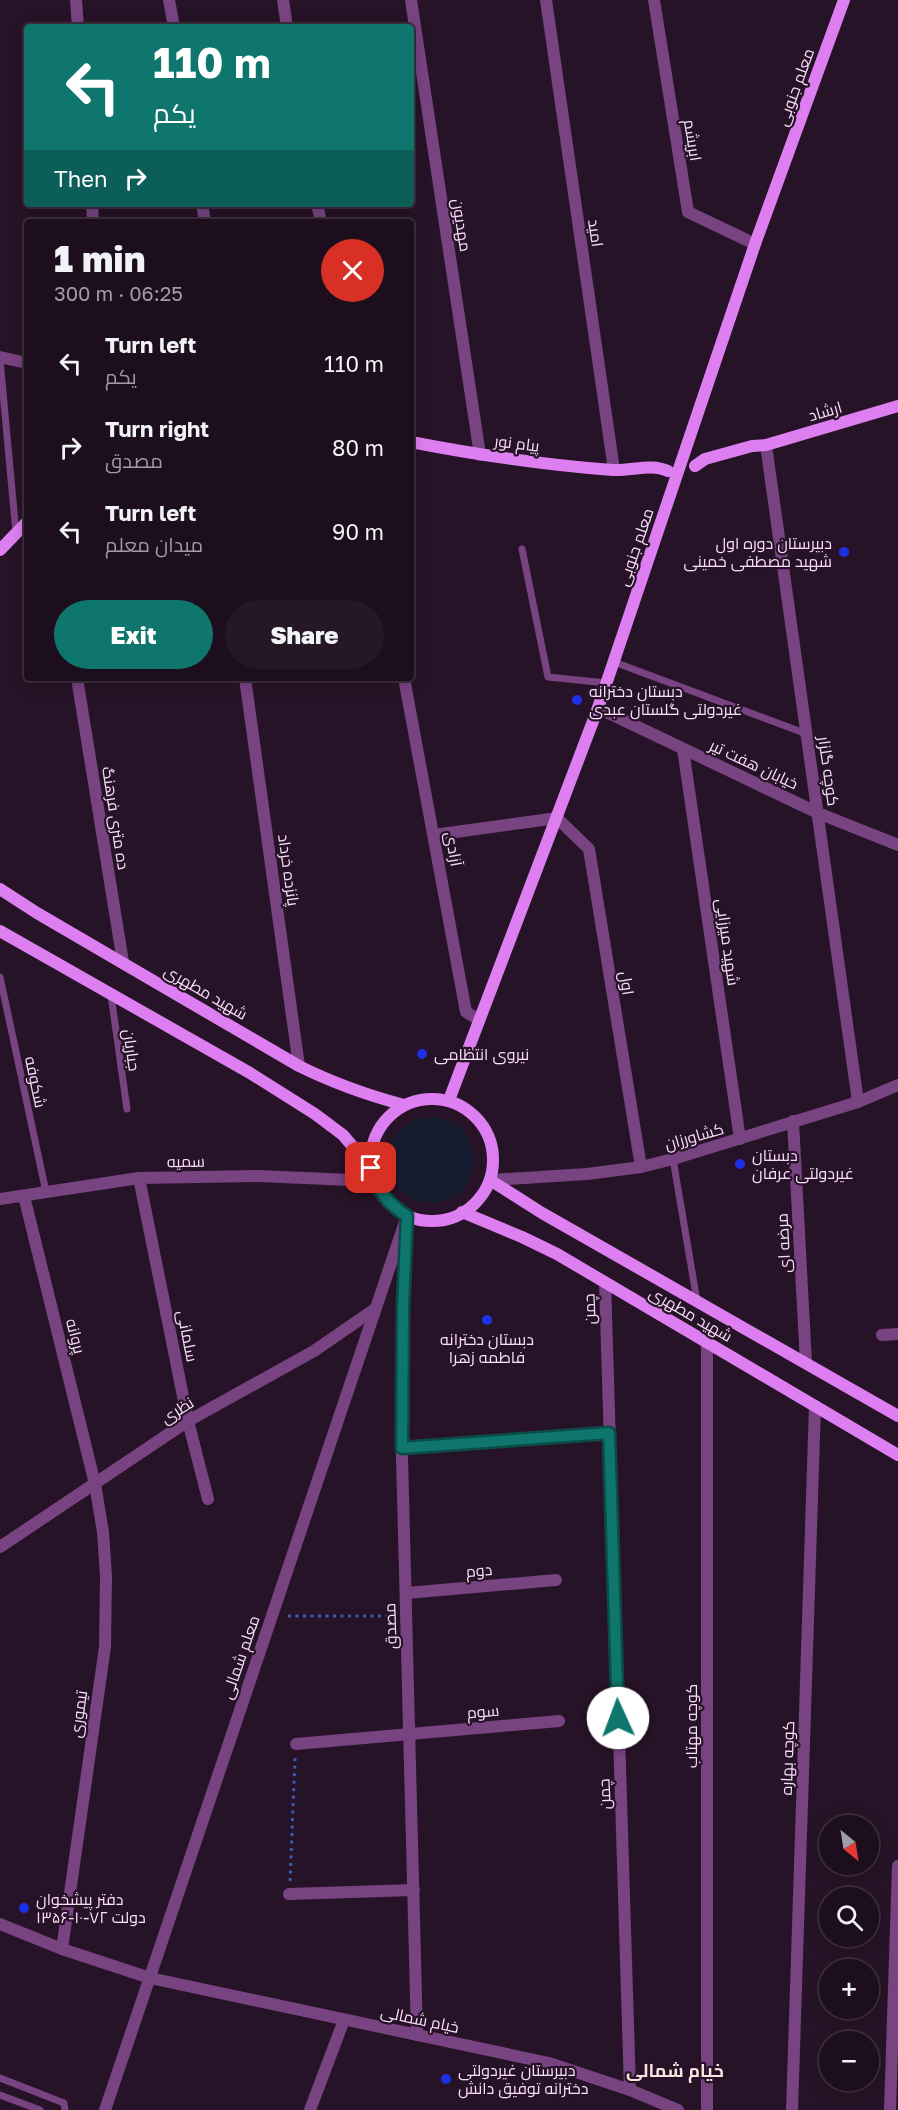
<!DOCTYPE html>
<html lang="en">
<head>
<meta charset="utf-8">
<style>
	:root { --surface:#1d0e1d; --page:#251726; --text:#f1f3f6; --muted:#a09ca4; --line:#3b2e3b; --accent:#0f766e }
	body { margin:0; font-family:"Golos Text",Cairo,sans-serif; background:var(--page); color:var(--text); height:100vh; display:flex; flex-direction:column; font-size:22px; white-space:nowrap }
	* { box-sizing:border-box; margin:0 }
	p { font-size:20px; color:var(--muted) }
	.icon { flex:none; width:33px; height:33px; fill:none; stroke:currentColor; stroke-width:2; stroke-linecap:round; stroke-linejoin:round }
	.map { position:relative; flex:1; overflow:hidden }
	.panel { position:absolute; left:24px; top:219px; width:390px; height:462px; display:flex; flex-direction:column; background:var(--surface); border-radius:6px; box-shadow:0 3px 15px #0003,0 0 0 2px var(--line) }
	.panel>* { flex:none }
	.top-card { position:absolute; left:24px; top:24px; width:390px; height:183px; border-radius:6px; box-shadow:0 3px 15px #0003,0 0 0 2px var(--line); background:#0f766e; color:#fff; overflow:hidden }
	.needle { width:39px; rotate:150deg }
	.controls { position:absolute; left:819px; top:1815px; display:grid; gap:12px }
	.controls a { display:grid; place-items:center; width:60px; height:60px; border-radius:50%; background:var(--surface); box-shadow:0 3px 15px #0003,0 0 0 2px var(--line); font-size:30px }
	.pin { position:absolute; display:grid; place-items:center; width:51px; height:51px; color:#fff; margin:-26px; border-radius:12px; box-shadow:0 3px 9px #0006 }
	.me { position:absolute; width:66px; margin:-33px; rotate:358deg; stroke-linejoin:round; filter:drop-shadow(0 0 4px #0008) }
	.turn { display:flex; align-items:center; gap:21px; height:126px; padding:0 30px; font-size:27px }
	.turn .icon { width:78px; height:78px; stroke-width:2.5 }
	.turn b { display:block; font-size:42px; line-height:51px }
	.then { display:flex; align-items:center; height:57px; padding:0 30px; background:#0003; gap:12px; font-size:22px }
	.round { display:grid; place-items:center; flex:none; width:63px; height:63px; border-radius:32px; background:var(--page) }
	.summary { display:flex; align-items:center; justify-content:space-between; height:102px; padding:0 30px }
	h1 { font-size:36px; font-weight:800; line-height:45px }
	.cta { display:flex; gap:12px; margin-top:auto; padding:12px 30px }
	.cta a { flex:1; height:69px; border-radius:36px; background:var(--accent); color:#fff; font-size:24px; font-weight:800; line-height:69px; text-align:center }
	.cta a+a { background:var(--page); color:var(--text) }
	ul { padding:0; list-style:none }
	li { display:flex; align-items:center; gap:18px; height:84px; padding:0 30px }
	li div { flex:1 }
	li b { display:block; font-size:22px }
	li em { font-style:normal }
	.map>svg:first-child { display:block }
	.green { fill:#171d31 }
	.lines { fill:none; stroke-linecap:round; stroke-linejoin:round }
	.path { stroke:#3e5aae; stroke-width:3; stroke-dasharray:3 4.5; stroke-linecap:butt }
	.service { stroke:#784381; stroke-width:7 }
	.minor { stroke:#784381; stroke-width:12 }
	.tertiary { stroke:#784381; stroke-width:12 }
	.secondary { stroke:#de7ff1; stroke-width:12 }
	.route-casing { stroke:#0a4d48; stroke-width:15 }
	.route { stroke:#0f766e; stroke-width:10 }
	.poi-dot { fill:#1e30e6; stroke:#271327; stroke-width:2 }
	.labels { text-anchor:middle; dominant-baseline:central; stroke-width:4.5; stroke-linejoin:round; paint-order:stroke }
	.street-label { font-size:16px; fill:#f9ddfb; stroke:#271327 }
	.poi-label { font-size:16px; fill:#f9ddfb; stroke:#271327; text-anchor:start }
	.neighbourhood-label { font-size:18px; font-weight:bold; fill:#fbe4df; stroke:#271327 }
</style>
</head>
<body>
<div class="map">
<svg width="898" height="2110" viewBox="0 0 898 2110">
	<rect width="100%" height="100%" fill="#271327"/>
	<circle class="green" cx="431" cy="1160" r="43"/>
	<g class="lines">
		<g class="path">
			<path d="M 288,1616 L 392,1616"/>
			<path d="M 290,1881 L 295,1758"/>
		</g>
		<g class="service">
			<path d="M 0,360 L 16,533"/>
			<path d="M 522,549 L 548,677 L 607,683"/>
			<path d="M 614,662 L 807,734"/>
			<path d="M 0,977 L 46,1192"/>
			<path d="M 111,995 L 127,1109"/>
			<path d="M 673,1159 L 697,1301"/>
			<path d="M 0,2078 L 64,2103 L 65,2110"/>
			<path d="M 0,2095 L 40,2110"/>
		</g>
		<g class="minor">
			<path d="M 76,0 L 78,27"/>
			<path d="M 169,0 L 174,27"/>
			<path d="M 283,0 L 287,27"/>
			<path d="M 411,0 L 480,455"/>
			<path d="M 546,0 L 614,470"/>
			<path d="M 654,0 L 688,212 L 755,244"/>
			<path d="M 92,204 L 93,222"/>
			<path d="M 202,204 L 205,222"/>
			<path d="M 317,204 L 321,222"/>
			<path d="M 0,357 L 27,363"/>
			<path d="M 766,445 L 858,1102"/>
			<path d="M 77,678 L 123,962"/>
			<path d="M 245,678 L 299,1066"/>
			<path d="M 404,678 L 466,1012 L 479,1020"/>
			<path d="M 598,708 L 818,813 L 898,845"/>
			<path d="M 683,749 L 740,1139"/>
			<path d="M 434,835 L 557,818 L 589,849 L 641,1167"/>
			<path d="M 793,1121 L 806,1363"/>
			<path d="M 139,1178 L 188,1421 L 208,1499"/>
			<path d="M 24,1196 L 95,1484 L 103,1532 L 106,1576 L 105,1647 L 62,1949"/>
			<path d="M 0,1199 L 139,1178 L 258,1176 L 374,1181"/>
			<path d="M 406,1223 L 401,1419 L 417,2035"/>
			<path d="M 605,1282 L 630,2090"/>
			<path d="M 882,1335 L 898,1334"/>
			<path d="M 707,1342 L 707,2110"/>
			<path d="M 402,1448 L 609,1433"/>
			<path d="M 0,1547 L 188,1421 L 314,1351 L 375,1309"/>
			<path d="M 406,1593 L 556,1580"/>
			<path d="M 296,1744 L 559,1721"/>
			<path d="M 289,1894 L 414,1890"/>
			<path d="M 310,2110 L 344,2020"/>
			<path d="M 792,2110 L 815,1406"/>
			<path d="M 890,2110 L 898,1866"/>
		</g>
		<g class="tertiary">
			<path d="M 490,1180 L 587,1174 L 641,1167 L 673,1159 L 858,1102 L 898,1085"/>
			<path d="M 0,1924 L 62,1949 L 150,1978 L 549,2063 L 630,2090 L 678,2110"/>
			<path d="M 105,2110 L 407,1216"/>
		</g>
		<g class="secondary">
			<path d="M 411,442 C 478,455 545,465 613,470 C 632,471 651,463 668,471"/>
			<path d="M 695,466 L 705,459 L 752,446 L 766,445 L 898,406"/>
			<path d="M 0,550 L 27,522"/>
			<path d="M 0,889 L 37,913 L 299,1066 C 333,1083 367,1095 404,1105"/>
			<path d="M 0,931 L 250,1073 L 315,1114 L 343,1135 L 371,1168"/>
			<circle cx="432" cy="1160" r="61"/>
			<path d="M 449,1100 L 598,708 L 755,244 L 844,0"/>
			<path d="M 490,1180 L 542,1213 L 898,1416"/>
			<path d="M 462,1212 L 522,1237 L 557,1254 L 898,1455"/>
		</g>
	</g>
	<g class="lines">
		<defs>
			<path id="route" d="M 371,1168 C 377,1190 387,1203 407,1216 L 403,1306 L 402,1448 L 609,1433 L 618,1718"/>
		</defs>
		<use href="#route" class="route-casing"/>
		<use href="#route" class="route"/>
	</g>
	<g class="poi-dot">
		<circle cx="844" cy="552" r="6"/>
		<circle cx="577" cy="700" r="6"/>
		<circle cx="422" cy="1054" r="6"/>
		<circle cx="740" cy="1164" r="6"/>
		<circle cx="487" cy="1320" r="6"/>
		<circle cx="24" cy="1908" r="6"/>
		<circle cx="446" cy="2079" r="6"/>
	</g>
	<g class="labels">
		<g class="street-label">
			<text transform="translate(795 87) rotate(-70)">معلم جنوبی</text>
			<text transform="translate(693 140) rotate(81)">ابریشم</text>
			<text transform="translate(462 225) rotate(81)">مهدیون</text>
			<text transform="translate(596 233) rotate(82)">امید</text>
			<text transform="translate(825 411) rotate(-16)">ارشاد</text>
			<text transform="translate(517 443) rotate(7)">پیام نور</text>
			<text transform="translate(635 547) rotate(-71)">معلم جنوبی</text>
			<text transform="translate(754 764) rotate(25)">خیابان هفت تیر</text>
			<text transform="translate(829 771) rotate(82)">کوچه گلزار</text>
			<text transform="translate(116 818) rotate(81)">ده متری فرهنگ</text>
			<text transform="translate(454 849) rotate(80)">آزادی</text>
			<text transform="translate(289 870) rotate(82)">پانزده خرداد</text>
			<text transform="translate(728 942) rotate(82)">شهید میرزایی</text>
			<text transform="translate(627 983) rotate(81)">اول</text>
			<text transform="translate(206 992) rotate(30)">شهید مطهری</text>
			<text transform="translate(132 1050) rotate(82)">جباریان</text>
			<text transform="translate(36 1082) rotate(78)">شکوفه</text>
			<text transform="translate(694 1136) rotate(-16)">کشاورزان</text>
			<text transform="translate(186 1161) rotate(-1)">سمیه</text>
			<text transform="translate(783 1243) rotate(-93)">مرضه ای</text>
			<text transform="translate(589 1309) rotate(-92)">چمن</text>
			<text transform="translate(691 1314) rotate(30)">شهید مطهری</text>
			<text transform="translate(76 1336) rotate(76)">پروانه</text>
			<text transform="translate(188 1336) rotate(79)">سلمانی</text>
			<text transform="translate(177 1410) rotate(-32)">نظری</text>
			<text transform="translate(479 1570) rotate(-5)">دوم</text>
			<text transform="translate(390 1626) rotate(-92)">مصدق</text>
			<text transform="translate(240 1657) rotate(-71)">معلم شمالی</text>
			<text transform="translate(483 1711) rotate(-5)">سوم</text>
			<text transform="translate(78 1714) rotate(-82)">تیموری</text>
			<text transform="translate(691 1726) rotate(-90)">کوچه مهتاب</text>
			<text transform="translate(787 1758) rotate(-88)">کوچه بهاره</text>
			<text transform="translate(604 1794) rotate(-92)">چمن</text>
			<text transform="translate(420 2019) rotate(12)">خیام شمالی</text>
		</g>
		<g class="poi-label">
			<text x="832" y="543" text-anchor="end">دبیرستان دوره اول<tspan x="832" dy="18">شهید مصطفی خمینی</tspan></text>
			<text x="589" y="691">دبستان دخترانه<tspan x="589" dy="18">غیردولتی گلستان عبدی</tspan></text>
			<text x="434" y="1054">نیروی انتظامی</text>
			<text x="752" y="1155">دبستان<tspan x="752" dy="18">غیردولتی عرفان</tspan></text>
			<text x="487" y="1339" text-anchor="middle">دبستان دخترانه<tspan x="487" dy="18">فاطمه زهرا</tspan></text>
			<text x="36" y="1899">دفتر پیشخوان<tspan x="36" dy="18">دولت ۷۲-۱۰-۱۳۵۶</tspan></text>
			<text x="458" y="2070">دبیرستان غیردولتی<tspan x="458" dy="18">دخترانه توفیق دانش</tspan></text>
		</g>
		<g class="neighbourhood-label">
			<text x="675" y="2070">خیام شمالی</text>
		</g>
	</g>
</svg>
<div class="controls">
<a><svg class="needle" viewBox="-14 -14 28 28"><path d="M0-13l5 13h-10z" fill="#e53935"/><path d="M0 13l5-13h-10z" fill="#a09ca4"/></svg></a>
<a><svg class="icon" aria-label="search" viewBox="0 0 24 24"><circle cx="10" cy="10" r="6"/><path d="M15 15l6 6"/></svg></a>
<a>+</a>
<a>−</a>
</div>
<div class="pin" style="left:371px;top:1168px;background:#d93025"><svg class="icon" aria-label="arrive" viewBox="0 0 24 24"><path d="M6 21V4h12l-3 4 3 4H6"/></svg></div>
<svg class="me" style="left:618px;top:1718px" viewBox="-20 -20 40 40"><circle r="19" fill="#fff"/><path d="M0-13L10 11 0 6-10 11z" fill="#0f766e"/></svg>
<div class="top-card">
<div class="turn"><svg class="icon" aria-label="left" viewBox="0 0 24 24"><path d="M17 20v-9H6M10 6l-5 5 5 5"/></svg><div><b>110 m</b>یکم</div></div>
<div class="then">Then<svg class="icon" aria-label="right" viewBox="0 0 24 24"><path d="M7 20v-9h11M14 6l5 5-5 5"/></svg></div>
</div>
<section class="panel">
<div class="summary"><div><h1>1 min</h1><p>300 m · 06:25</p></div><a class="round" style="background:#d93025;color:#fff"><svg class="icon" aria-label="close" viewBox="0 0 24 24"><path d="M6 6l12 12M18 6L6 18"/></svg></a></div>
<ul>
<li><svg class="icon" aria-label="left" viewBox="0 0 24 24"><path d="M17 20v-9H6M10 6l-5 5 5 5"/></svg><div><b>Turn left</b><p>یکم</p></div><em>110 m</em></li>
<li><svg class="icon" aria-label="right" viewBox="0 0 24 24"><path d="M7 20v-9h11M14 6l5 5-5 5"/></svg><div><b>Turn right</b><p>مصدق</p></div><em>80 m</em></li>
<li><svg class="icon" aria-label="left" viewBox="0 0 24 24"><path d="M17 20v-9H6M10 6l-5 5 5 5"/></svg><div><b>Turn left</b><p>میدان معلم</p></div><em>90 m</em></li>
</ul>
<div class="cta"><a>Exit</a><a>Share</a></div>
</section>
</div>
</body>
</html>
